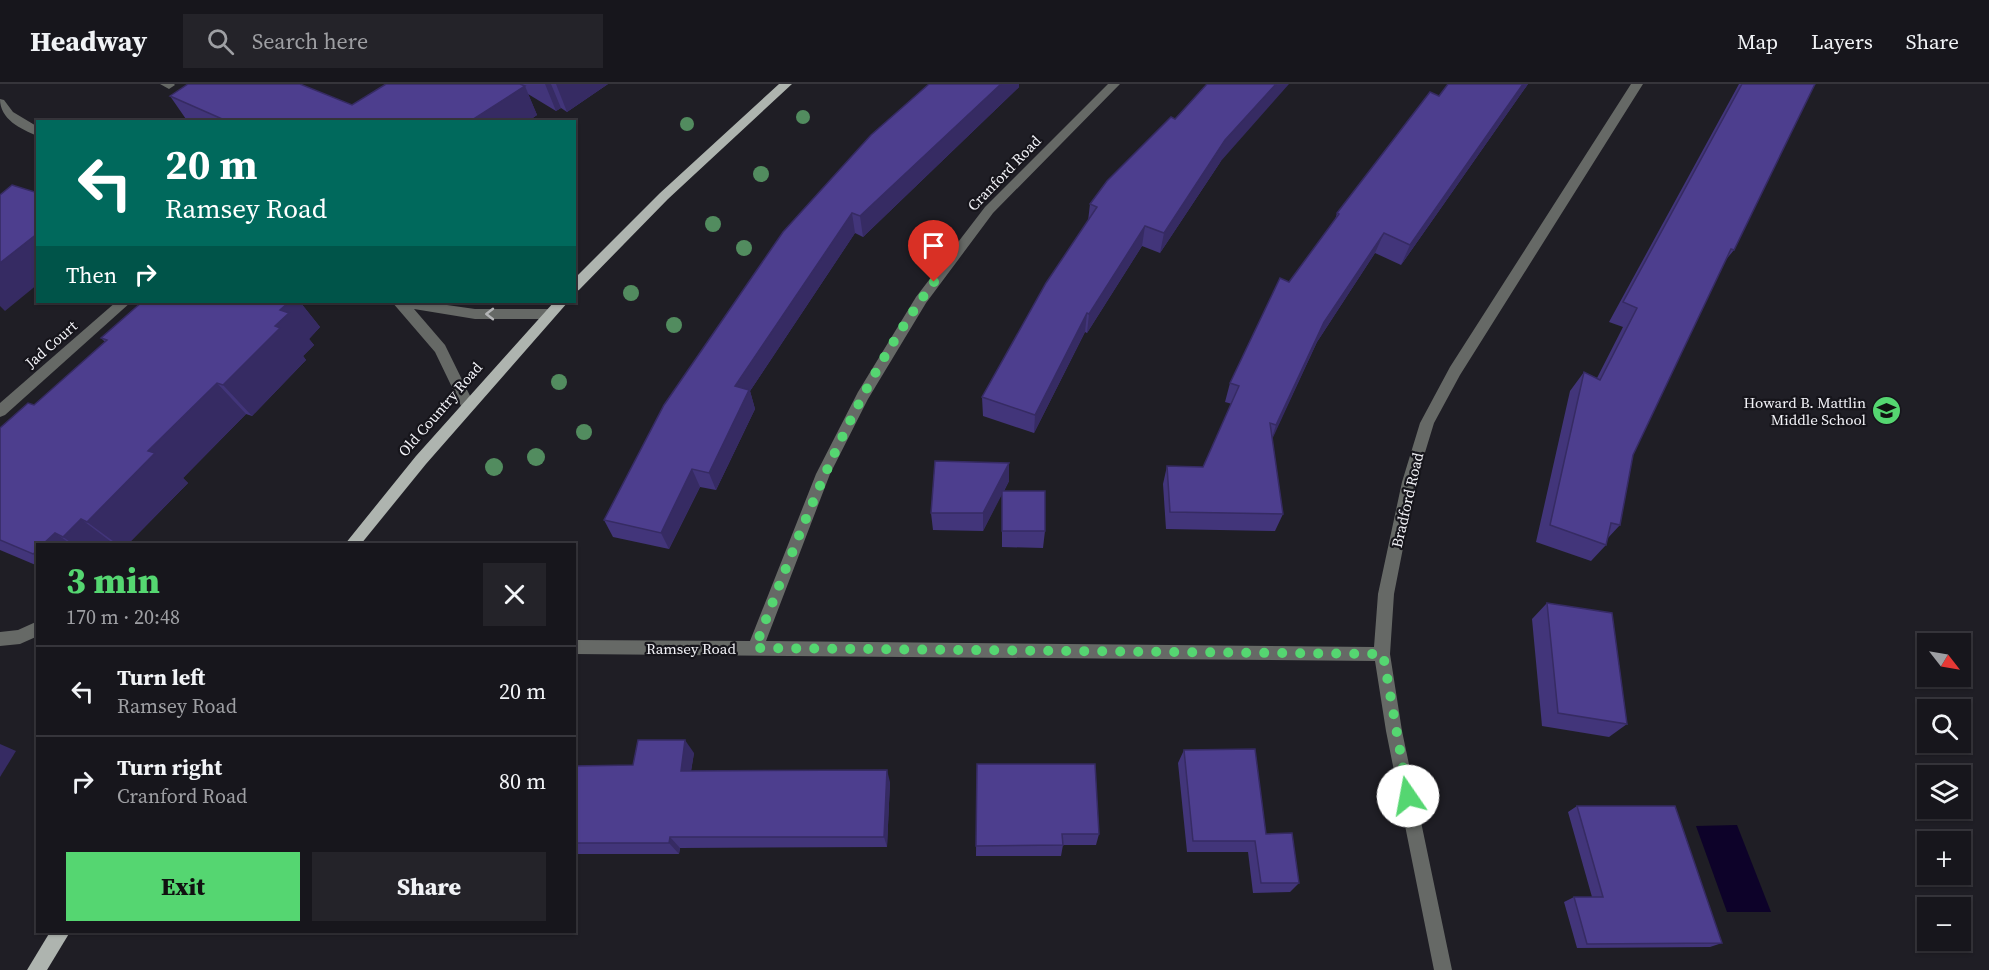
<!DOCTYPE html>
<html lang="en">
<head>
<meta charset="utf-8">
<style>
	:root { --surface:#17161c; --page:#242329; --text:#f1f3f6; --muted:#9e9fa3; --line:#36353b; --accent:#55d671 }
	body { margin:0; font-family:"Source Serif 4",serif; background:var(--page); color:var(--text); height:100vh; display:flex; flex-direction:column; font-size:22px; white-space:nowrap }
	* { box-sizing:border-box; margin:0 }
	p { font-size:20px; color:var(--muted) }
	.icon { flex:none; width:33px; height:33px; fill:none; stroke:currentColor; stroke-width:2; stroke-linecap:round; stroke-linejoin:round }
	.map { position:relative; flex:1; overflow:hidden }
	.details { position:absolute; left:36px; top:459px; width:540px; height:390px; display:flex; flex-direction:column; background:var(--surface); border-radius:0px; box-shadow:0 2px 4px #0004,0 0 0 2px var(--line) }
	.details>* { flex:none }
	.banner { position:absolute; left:36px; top:36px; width:540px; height:183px; border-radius:0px; box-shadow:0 2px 4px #0004,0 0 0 2px var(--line); background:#00695c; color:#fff; overflow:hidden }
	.needle { width:39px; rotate:121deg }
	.fabs { position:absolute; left:1917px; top:549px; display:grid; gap:12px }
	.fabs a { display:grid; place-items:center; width:54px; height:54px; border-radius:0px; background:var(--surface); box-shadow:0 2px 4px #0004,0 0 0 2px var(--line); font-size:30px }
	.pin { position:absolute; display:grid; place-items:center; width:51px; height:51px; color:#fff; margin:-62px -26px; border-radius:50% 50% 50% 0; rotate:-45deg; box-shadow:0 0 6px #0007 }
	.pin .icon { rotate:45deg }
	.me { position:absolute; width:66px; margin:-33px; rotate:348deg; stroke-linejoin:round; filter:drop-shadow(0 0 4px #0008) }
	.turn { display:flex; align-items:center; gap:21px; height:126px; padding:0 30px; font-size:27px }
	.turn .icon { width:78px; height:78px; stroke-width:2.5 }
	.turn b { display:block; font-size:42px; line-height:51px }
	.then { display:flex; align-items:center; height:57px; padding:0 30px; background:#0003; gap:12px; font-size:22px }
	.round { display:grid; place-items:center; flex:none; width:63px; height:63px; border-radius:0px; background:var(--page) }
	.summary { display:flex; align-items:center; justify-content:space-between; height:102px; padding:0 30px }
	h1 { font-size:36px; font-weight:800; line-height:45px; color:var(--accent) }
	.cta { display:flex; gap:12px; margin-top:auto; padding:12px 30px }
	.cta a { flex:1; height:69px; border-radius:0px; background:var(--accent); color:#111; font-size:24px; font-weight:800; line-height:69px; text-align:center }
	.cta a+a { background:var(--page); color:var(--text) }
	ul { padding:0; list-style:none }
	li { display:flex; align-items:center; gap:18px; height:90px; padding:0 30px; border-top:2px solid var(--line) }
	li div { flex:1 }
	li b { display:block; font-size:22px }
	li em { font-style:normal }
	header { display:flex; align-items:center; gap:36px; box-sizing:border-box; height:84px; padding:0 30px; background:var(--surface); border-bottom:2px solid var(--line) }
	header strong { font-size:28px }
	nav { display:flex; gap:33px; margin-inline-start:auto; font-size:21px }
	.search { width:420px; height:54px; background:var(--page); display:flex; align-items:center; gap:15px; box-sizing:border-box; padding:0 21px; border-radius:0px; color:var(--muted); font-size:22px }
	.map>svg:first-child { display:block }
	.water { fill:#0d0229 }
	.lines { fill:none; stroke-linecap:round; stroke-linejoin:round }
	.lane { fill:#666966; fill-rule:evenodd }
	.street { fill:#666966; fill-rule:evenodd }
	.primary { fill:#aeb4af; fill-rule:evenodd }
	.tree { fill:#528c5f }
	.wall { fill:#42357a }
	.shaded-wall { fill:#362b63 }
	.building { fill:#4d3e8e; stroke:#362b63; stroke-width:1.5 }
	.oneway { stroke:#b3b4b6 }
	.route { stroke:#55d671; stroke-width:10; stroke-dasharray:0 18 }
	.labels { text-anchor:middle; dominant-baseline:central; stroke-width:4.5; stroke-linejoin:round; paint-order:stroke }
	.street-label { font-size:15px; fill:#f2f2f7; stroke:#16151b }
	.poi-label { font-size:15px; fill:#f2f2f7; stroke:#16151b; text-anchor:end }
</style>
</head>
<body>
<header>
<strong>Headway</strong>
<div class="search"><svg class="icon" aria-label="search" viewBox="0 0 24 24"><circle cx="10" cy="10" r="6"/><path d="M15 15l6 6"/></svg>Search here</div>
<nav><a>Map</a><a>Layers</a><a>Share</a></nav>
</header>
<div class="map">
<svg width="1989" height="886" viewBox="0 0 1989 886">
	<rect width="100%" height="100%" fill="#1f1e25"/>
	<path class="water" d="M 1737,741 L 1771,828 L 1727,828 L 1696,742 Z"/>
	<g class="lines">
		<path class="lane" d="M 160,0 L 174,0 L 175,1 L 169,5 Z"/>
		<g class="street">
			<path d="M 1108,0 L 1120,0 L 993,129 L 926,219 L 868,315 L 830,390 L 766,557 L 1374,563 L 1378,510 L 1402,398 L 1420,339 L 1450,283 L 1631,0 L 1643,0 L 1460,291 L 1434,339 L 1416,398 L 1394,510 L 1390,570 L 1402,647 L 1452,886 L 1434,886 L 1386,647 L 1375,577 L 574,570 L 574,556 L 750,557 L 816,390 L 858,308 L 916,213 L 985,123 Z"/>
			<path d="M 0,15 L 4,16 L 13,28 L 38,43 L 38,52 C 20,45 0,35 0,15 Z"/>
			<path d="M 116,218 L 131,218 L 5,331 L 0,333 L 0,319 Z"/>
			<path d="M 392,218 L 426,218 L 475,225 L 548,225 L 555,230 L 548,235 L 475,235 L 414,225 L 445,261 L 475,322 L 468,327 L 463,326 L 435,268 Z"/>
			<path d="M 38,537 L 38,552 L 20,560 L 0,562 L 0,548 L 18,546 Z"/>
		</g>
		<g class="primary">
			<path d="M 779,0 L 792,0 L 668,115 L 579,206 L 574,208 L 574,195 L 660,109 Z"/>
			<path d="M 554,218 L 568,218 L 426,380 L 361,460 L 345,460 L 416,372 Z"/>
			<path d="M 50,848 L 70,848 L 47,886 L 27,886 Z"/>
		</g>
	</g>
	<g class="tree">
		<circle cx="803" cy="33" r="7"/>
		<circle cx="687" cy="40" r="7"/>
		<circle cx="761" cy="90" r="8"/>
		<circle cx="713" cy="140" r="8"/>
		<circle cx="744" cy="164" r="8"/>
		<circle cx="631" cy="209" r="8"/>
		<circle cx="674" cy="241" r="8"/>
		<circle cx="559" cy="298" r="8"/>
		<circle cx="584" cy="348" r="8"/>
		<circle cx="536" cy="373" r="9"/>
		<circle cx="494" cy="383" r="9"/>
	</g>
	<g class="wall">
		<path d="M 386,0 L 608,0 L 567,28 L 561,24 L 556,27 L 528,10 L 537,31 L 527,38 L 188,38 L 170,12 L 352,21 Z"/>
		<path d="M 929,0 L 1019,0 L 1019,3 L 863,153 L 855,149 L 750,307 L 755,325 L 716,406 L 700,403 L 669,465 L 613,453 L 604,436 Z"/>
		<path d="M 1528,0 L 1401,181 L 1375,169 L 1317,258 L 1272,354 L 1283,430 L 1275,447 L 1166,445 L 1163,400 L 1167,382 L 1203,383 L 1232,320 L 1225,318 L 1230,299 L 1289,198 L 1335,136 L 1337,129 L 1439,12 Z"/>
		<path d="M 1739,0 L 1815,0 L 1734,166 L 1724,178 L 1633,371 L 1620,441 L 1607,455 L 1606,461 L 1591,477 L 1536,458 L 1570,307 L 1584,288 L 1597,294 L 1623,243 L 1609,238 Z"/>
		<path d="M 1221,77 L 1160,169 L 1142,162 L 1087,249 L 1085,248 L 1034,349 L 983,332 L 982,313 L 1088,137 L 1090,120 Z"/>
		<path d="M 142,218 L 300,218 L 320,243 L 309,255 L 314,261 L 303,272 L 306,276 L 252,332 L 246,330 L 183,394 L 188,399 L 128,460 L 38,460 L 38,482 L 0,466 L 0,344 L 34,321 L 105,258 L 101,254 Z"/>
		<path d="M 1009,379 L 1009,397 L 1004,407 L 1045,447 L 1043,464 L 1002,463 L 1002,409 L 983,447 L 933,446 L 931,429 Z"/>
		<path d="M 1547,519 L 1627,640 L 1609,653 L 1542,642 L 1532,535 Z"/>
		<path d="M 1184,666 L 1266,750 L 1299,799 L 1290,808 L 1253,809 L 1248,768 L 1187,768 L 1178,679 Z"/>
		<path d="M 694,669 L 691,687 L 890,698 L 887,763 L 680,764 L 679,770 L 574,770 L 574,682 L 633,681 Z"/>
		<path d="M 977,680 L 1099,750 L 1096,761 L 1063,761 L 1061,772 L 976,772 Z"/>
		<path d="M 1577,722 L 1722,859 L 1710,863 L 1577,864 L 1564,818 L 1574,813 L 1592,813 L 1568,728 Z"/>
	</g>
	<g class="shaded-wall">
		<path d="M 545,0 L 551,0 L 561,24 L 556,27 Z"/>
		<path d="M 556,0 L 608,0 L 567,28 Z"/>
		<path d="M 1001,0 L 1019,0 L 1019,3 L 863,153 L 860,132 Z"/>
		<path d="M 1276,0 L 1289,0 L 1221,77 L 1160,169 L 1164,149 L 1225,56 Z"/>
		<path d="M 1523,0 L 1528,0 L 1401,181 L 1410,161 Z"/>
		<path d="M 525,2 L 537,31 L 527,38 L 469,38 Z"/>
		<path d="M 852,129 L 855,149 L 750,307 L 755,325 L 716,406 L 709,389 L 735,302 Z"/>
		<path d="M 1145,142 L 1142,162 L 1087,249 L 1089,230 Z"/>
		<path d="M 38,149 L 38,200 L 5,227 L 0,222 L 0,179 Z"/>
		<path d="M 1384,149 L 1375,169 L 1317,258 L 1270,360 L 1276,341 L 1324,238 Z"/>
		<path d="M 289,218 L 300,218 L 320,243 L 309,255 L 314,261 L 303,272 L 306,276 L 252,332 L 223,301 L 275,242 L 280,226 Z"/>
		<path d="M 1087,229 L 1085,248 L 1034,349 L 1035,331 Z"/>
		<path d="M 217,299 L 246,330 L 183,394 L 188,399 L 128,460 L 117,460 L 87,438 L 148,367 Z"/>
		<path d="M 1009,379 L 1009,397 L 983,447 L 983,429 Z"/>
		<path d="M 692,385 L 700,403 L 669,465 L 661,449 Z"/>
		<path d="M 81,435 L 114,460 L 73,460 L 63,453 Z"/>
		<path d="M 55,449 L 71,460 L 43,460 Z"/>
		<path d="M 38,466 L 38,473 L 33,470 Z"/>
		<path d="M 685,656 L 694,669 L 689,699 L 681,687 Z"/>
		<path d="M 0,660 L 16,667 L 0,693 Z"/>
		<path d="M 887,686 L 890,698 L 887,763 L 884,753 Z"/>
		<path d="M 670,753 L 680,764 L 679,770 L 669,759 Z"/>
	</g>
	<g class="building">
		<path d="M 188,0 L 300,0 L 352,21 L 386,0 L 520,0 L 525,2 L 469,38 L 229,38 L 170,12 Z"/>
		<path d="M 929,0 L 1001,0 L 860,132 L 852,129 L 735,302 L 749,306 L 709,389 L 692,385 L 661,449 L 604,436 L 664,321 L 783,148 L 871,51 Z"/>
		<path d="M 1207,0 L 1276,0 L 1225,56 L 1164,149 L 1145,142 L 1089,230 L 1087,229 L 1035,331 L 982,313 L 1046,199 L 1097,123 L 1090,120 L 1107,97 L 1171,33 L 1175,35 Z"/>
		<path d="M 1448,0 L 1523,0 L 1410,161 L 1384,149 L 1324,238 L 1276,341 L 1270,339 L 1283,430 L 1170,428 L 1167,382 L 1203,383 L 1239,302 L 1230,299 L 1280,194 L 1289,198 L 1339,130 L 1337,129 L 1430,8 L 1439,12 Z"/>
		<path d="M 1742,0 L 1815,0 L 1734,166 L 1731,165 L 1633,371 L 1620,441 L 1611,439 L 1606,461 L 1550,441 L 1584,288 L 1600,296 L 1637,224 L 1623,218 Z"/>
		<path d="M 12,101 L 38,109 L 38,149 L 0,179 L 0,111 Z"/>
		<path d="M 142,218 L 289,218 L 280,226 L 289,229 L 275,242 L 280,244 L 223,301 L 217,299 L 148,367 L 155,369 L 87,438 L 81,435 L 63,453 L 55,449 L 43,460 L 38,460 L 38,466 L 33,470 L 0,456 L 0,344 L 28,319 L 34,321 L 107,256 L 101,254 Z"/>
		<path d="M 935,377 L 1009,379 L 983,429 L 931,429 Z"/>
		<rect x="1002" y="407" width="43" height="40"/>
		<path d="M 1547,519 L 1612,529 L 1627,640 L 1558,629 Z"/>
		<path d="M 638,656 L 685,656 L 681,687 L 887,686 L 884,753 L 670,753 L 669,759 L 574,759 L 574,682 L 633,681 Z"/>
		<path d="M 1255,665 L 1266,750 L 1292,749 L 1299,799 L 1261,799 L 1255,757 L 1193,757 L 1184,666 Z"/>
		<path d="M 977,680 L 1095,680 L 1099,750 L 1062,750 L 1063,761 L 976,762 Z"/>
		<path d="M 1577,722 L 1675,722 L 1722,859 L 1587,860 L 1574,813 L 1603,813 Z"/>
	</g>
	<defs><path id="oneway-chevron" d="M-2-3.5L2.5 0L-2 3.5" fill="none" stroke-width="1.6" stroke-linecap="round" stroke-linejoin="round" transform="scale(1.5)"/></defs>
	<use class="oneway" href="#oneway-chevron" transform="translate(490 230) rotate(-180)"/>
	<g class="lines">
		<path class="route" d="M 934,198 C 852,308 804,437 755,564 L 1383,570 L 1408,712"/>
	</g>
	<defs>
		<symbol id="school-disc" viewBox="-11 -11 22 22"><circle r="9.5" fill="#55d671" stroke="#16151b"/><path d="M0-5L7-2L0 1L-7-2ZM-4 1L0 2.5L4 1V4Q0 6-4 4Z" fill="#111"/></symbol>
	</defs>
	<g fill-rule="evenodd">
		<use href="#school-disc" x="1870" y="310" width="33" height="33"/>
	</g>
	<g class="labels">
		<g class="street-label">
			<text transform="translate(1004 89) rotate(-46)">Cranford Road</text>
			<text transform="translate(51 260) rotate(-41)">Jad Court</text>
			<text transform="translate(440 325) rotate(-49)">Old Country Road</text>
			<text transform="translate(1407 416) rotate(-77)">Bradford Road</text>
			<text x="691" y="564">Ramsey Road</text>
		</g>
		<g class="poi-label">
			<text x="1866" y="318">Howard B. Mattlin<tspan x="1866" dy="17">Middle School</tspan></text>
		</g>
	</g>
</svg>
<div class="fabs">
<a><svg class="needle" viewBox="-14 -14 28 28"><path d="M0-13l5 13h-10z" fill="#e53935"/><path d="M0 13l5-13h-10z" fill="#9e9fa3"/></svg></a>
<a><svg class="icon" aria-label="search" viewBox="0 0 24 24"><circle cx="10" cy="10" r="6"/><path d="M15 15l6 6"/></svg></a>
<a><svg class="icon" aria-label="layers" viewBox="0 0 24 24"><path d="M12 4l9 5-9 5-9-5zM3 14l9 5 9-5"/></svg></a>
<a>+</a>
<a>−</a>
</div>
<div class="pin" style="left:934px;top:198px;background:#d93025"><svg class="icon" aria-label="arrive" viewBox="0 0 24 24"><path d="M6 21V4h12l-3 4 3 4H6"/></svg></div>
<svg class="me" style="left:1408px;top:712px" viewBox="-20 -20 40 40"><circle r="19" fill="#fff"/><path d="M0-13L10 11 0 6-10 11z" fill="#55d671"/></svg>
<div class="banner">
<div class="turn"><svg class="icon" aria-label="left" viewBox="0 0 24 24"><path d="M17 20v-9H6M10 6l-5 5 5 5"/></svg><div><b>20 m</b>Ramsey Road</div></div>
<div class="then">Then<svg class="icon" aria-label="right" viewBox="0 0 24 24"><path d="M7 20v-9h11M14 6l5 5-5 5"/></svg></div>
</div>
<section class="details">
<div class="summary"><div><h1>3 min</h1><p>170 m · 20:48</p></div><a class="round"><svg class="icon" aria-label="close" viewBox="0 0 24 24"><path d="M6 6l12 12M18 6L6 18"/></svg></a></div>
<ul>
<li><svg class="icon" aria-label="left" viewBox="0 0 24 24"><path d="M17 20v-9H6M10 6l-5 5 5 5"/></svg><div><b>Turn left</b><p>Ramsey Road</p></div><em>20 m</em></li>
<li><svg class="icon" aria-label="right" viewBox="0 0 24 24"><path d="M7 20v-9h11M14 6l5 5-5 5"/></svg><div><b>Turn right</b><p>Cranford Road</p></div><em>80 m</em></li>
</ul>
<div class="cta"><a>Exit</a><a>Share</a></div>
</section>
</div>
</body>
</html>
